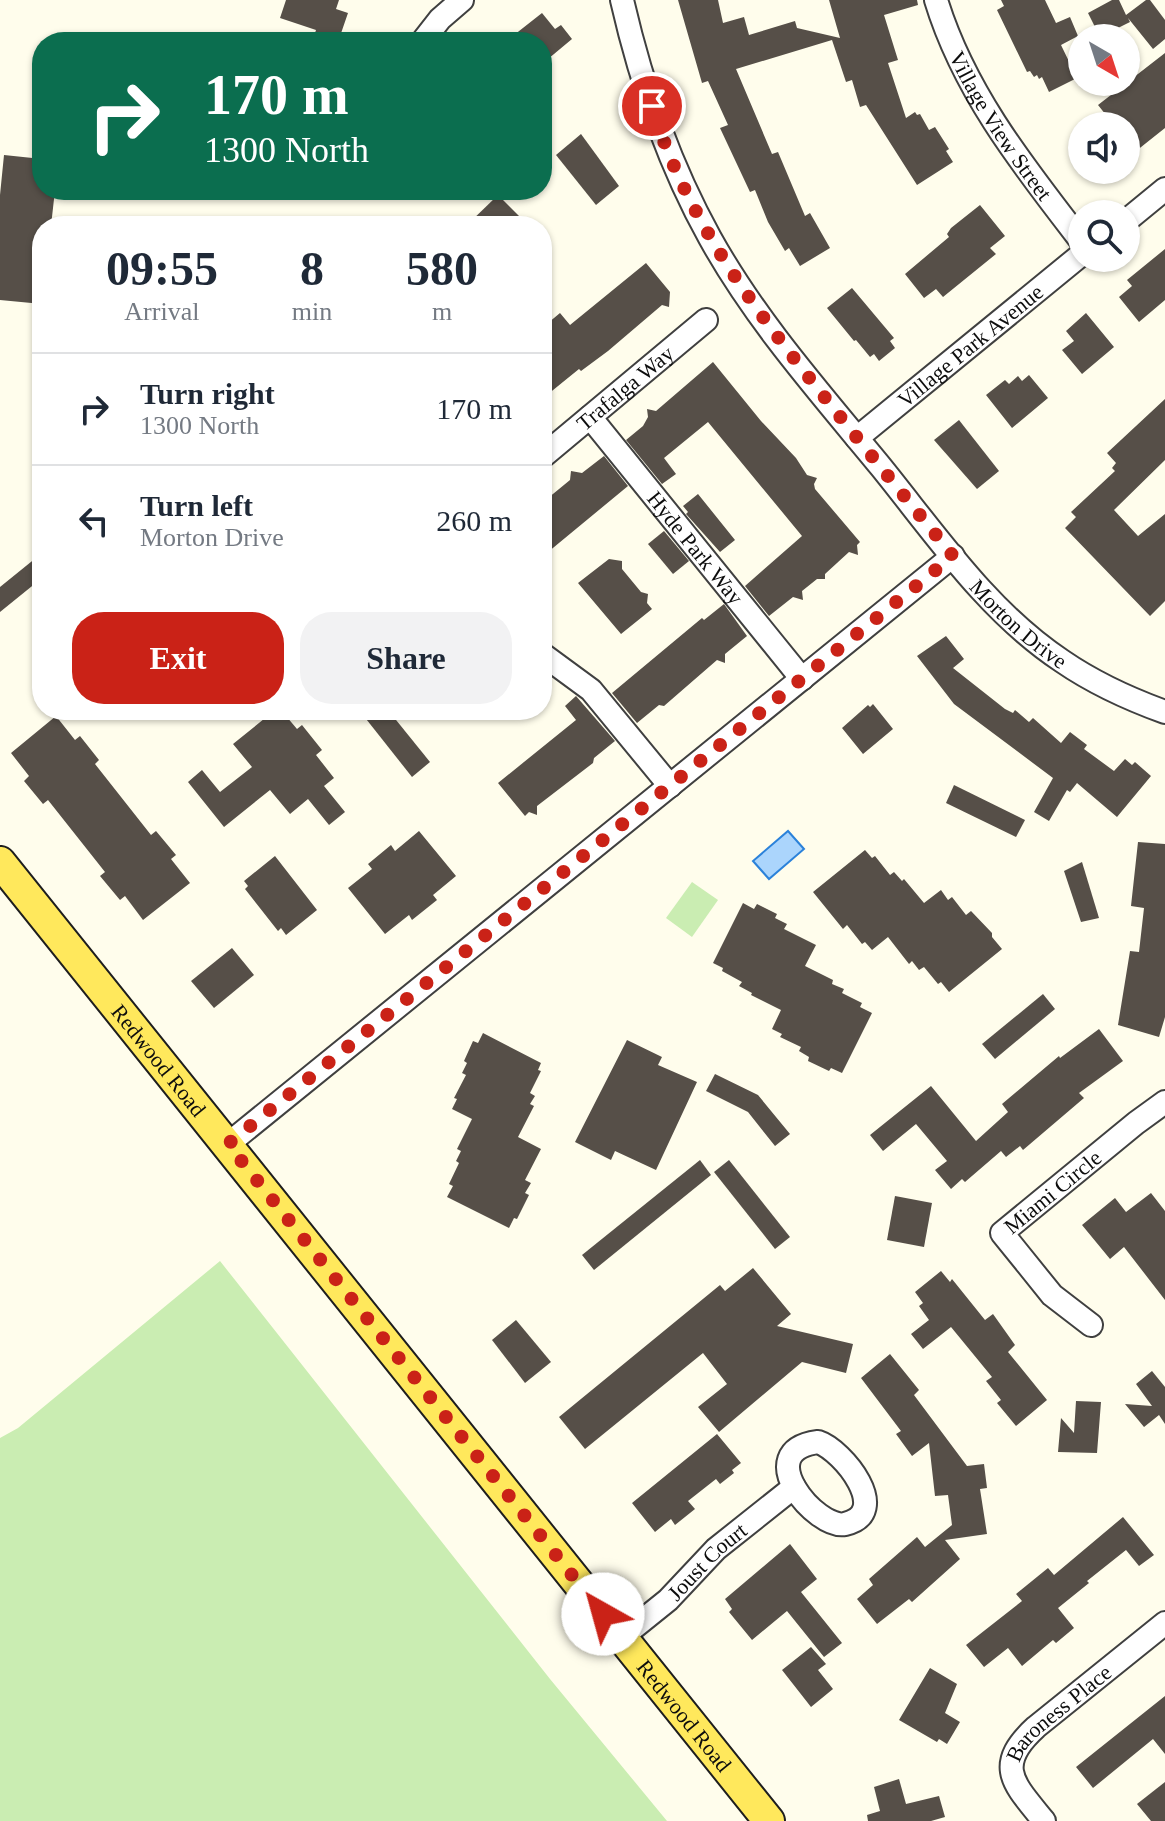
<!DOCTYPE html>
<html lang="en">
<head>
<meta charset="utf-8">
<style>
	:root { --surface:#fff; --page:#f2f2f3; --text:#1f2937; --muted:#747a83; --line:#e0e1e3; --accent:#ca2217 }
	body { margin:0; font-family:Georgia,serif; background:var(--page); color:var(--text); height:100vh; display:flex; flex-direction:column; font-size:30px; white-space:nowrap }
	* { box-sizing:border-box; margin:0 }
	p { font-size:26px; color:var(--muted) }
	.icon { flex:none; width:44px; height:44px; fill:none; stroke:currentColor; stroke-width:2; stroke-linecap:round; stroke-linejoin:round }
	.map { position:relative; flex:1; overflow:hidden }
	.drawer { position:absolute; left:32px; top:216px; width:520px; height:504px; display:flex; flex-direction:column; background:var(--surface); border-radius:32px; box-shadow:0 2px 6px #0004 }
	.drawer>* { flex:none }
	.guide { position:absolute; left:32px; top:32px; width:520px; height:168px; border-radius:32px; box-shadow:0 2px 6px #0004; background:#0b6e4f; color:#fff; overflow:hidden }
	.needle { width:52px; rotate:141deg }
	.tools { position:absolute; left:1068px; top:24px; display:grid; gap:16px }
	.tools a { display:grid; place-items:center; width:72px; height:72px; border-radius:50%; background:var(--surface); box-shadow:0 2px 6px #0004; font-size:40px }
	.pin { position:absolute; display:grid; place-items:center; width:68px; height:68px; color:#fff; margin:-34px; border:4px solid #fff; border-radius:50%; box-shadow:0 2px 8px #0007 }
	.me { position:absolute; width:88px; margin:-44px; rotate:322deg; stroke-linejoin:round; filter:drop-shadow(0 0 6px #0008) }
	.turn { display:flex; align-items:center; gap:28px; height:168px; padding:0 40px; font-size:36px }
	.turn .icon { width:104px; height:104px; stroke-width:2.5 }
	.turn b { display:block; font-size:56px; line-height:68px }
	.eta { display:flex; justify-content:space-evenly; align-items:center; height:136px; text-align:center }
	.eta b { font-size:48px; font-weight:800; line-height:56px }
	.cta { display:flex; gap:16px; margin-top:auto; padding:16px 40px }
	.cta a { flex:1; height:92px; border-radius:32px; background:var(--accent); color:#fff; font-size:32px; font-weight:800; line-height:92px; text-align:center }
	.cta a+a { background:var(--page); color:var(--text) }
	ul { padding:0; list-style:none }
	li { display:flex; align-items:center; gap:24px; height:112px; padding:0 40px; border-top:2px solid var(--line) }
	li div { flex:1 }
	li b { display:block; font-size:30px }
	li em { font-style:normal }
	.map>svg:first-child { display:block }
	.green { fill:#caedb2 }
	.water { fill:#abd5fc; stroke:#2b82da; stroke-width:2 }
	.building { fill:#564f48 }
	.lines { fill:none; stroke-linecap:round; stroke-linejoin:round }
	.minor-casing { stroke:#404040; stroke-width:26 }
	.major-casing { stroke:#1e1e1e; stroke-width:34 }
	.minor { stroke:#fff; stroke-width:22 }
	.major { stroke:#ffe85c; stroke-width:30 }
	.route { stroke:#ca2217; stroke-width:14; stroke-dasharray:0 25.2 }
	.labels { text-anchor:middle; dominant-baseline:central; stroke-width:8; stroke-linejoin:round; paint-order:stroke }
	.street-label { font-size:22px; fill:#0d0d0d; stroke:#fff }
</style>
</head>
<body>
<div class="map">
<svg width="1165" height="1821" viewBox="0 0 1165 1821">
	<rect width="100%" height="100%" fill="#fffdec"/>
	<g class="green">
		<path d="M 692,882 L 718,900 L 692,937 L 666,918 Z"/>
		<path d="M 220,1261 L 550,1679 L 667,1821 L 0,1821 L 0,1438 L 18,1428 Z"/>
	</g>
	<path class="water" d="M 788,831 L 804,849 L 769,879 L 753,861 Z"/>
	<g class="building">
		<path d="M 286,0 L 339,0 L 336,9 L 348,13 L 338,42 L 312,42 L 316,30 L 280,18 Z"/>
		<path d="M 678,0 L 718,0 L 723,23 L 744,17 L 749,35 L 795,21 L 797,28 L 840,38 L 829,0 L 917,0 L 918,5 L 884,15 L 898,60 L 888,63 L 906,118 L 915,112 L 917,115 L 920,114 L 929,130 L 935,127 L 949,149 L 946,151 L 953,162 L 917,185 L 866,105 L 860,107 L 852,80 L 846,82 L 832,40 L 736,69 L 772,154 L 778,152 L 805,216 L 810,213 L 830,248 L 800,266 L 789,248 L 785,251 L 768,222 L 755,190 L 750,192 L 720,128 L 728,125 L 708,81 L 702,83 Z"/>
		<path d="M 1001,0 L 1045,0 L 1056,23 L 1070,17 L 1078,36 L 1061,45 L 1077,78 L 1049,92 L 1042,77 L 1039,79 L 1037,75 L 1034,77 L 1030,71 L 1027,72 L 997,10 L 1004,6 Z"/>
		<path d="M 1112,0 L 1119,0 L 1126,15 L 1146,0 L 1150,0 L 1165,20 L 1165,39 L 1153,49 L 1128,18 L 1130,22 L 1100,37 L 1088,13 Z"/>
		<path d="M 542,13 L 555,29 L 561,25 L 572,39 L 542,64 L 542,42 L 505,42 Z"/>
		<path d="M 1165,53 L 1165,128 L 1126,159 L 1126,126 L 1093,126 L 1106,115 L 1098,105 Z"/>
		<path d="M 581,134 L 619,186 L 596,205 L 556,155 Z"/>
		<path d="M 4,155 L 42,159 L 42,190 L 55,190 L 51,226 L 42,226 L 42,304 L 0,300 L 0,195 Z"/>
		<path d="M 498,195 L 529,226 L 466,226 Z"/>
		<path d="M 980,205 L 1005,236 L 990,248 L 996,254 L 943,297 L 936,289 L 924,298 L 905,274 L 949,237 L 947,234 L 951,228 Z"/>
		<path d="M 1165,249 L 1165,300 L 1139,322 L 1119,297 L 1132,286 L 1127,280 Z"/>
		<path d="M 646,263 L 670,292 L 669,307 L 662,305 L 608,351 L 581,371 L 579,369 L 542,399 L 542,328 L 560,313 L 570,325 Z"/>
		<path d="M 852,288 L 894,338 L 890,341 L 895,348 L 879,361 L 874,354 L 870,357 L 856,340 L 854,341 L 827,308 Z"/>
		<path d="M 1086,313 L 1114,347 L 1082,374 L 1062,350 L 1074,341 L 1066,331 Z"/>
		<path d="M 713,362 L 761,421 L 796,458 L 807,475 L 817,478 L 814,484 L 815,489 L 860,542 L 857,545 L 858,555 L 849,552 L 825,574 L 825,579 L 817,579 L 802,591 L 803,600 L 793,597 L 769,616 L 745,586 L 802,536 L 708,422 L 664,458 L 676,474 L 662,484 L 626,440 L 643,426 L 648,417 L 647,409 L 656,411 Z"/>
		<path d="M 1029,375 L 1048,398 L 1012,428 L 986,395 L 1005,380 L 1009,384 L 1018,376 L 1022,381 Z"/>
		<path d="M 1165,399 L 1165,460 L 1114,510 L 1138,536 L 1165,514 L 1165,601 L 1150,616 L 1065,528 L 1076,517 L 1071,512 L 1115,471 L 1112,468 L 1116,463 L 1107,453 Z"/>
		<path d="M 959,420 L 999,471 L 977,489 L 934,440 Z"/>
		<path d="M 604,456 L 628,486 L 542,557 L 542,503 L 570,480 L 571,471 L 582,473 Z"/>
		<path d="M 698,494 L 735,540 L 720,552 L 686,514 L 688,512 L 683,506 Z"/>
		<path d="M 664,531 L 689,561 L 673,574 L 648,544 Z"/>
		<path d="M 42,553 L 42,578 L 0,612 L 0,587 Z"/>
		<path d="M 609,559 L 622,561 L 622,569 L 641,592 L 648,594 L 647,603 L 652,609 L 621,634 L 578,583 Z"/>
		<path d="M 724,604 L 747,636 L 725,654 L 725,663 L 717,660 L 664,706 L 659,705 L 637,723 L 612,693 L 702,618 L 704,620 Z"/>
		<path d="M 946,636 L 964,659 L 953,668 L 1005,709 L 1013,713 L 1015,710 L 1029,722 L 1033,718 L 1061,743 L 1070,732 L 1087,745 L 1084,749 L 1114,771 L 1125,759 L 1132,765 L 1135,762 L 1151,776 L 1117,817 L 1077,783 L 1070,792 L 1067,790 L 1049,821 L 1034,812 L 1053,778 L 954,704 L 917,656 Z"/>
		<path d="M 576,696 L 615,741 L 594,758 L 593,763 L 537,806 L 537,815 L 529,812 L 525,816 L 498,783 L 576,720 L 565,706 Z"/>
		<path d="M 873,704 L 893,729 L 863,754 L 842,728 L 868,705 L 870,707 Z"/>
		<path d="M 275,710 L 281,710 L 297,729 L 302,725 L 322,750 L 316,755 L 334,778 L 324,786 L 345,812 L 329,825 L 308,799 L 290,814 L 270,790 L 224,827 L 188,782 L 202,770 L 220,792 L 252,767 L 233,744 Z"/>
		<path d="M 359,710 L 388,710 L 430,762 L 412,777 Z"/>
		<path d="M 56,716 L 75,740 L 80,736 L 99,760 L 95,764 L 151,835 L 156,831 L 176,855 L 171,859 L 190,883 L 143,920 L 125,896 L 120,900 L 100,876 L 105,872 L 48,800 L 43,804 L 24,781 L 29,776 L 11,753 Z"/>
		<path d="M 954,785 L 1025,820 L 1016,837 L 946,803 Z"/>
		<path d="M 419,831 L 456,876 L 433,895 L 437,900 L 412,920 L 409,915 L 385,934 L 348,888 L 372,869 L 368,864 L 391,845 L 395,851 Z"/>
		<path d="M 1138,842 L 1165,844 L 1165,1017 L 1159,1037 L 1118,1025 L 1130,951 L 1139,952 L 1144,908 L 1131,906 Z"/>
		<path d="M 865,850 L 872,858 L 875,856 L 890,875 L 894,872 L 902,881 L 904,879 L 924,903 L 941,890 L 948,900 L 952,897 L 966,915 L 971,911 L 992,933 L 992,937 L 1002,949 L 949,992 L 941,982 L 938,984 L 924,967 L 919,970 L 912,961 L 909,964 L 888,937 L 872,950 L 865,942 L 862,944 L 847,925 L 843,929 L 813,892 Z"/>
		<path d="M 275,856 L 317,910 L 286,935 L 281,928 L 278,931 L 245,889 L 248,886 L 244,881 Z"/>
		<path d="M 1082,862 L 1099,918 L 1081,922 L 1064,871 Z"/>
		<path d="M 743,903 L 754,909 L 757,904 L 777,914 L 775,918 L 787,924 L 784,929 L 816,945 L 805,966 L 833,980 L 832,984 L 844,989 L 842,993 L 862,1003 L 860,1007 L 872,1013 L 842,1073 L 831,1068 L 829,1071 L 808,1061 L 809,1057 L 799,1051 L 801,1047 L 780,1037 L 782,1034 L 772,1029 L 781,1010 L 751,995 L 752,993 L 739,986 L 742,982 L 722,971 L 723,968 L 713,963 Z"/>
		<path d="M 232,948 L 254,975 L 214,1008 L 191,981 Z"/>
		<path d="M 1043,994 L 1055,1009 L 995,1059 L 982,1044 Z"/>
		<path d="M 1099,1029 L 1123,1061 L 1079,1093 L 1084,1098 L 1023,1150 L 1020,1146 L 1006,1157 L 1001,1151 L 965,1182 L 962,1179 L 951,1189 L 935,1170 L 947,1161 L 916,1124 L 883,1151 L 870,1135 L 931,1086 L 976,1141 L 1008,1112 L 1002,1104 L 1059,1056 L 1060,1058 Z"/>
		<path d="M 483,1033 L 541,1063 L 538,1070 L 541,1071 L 530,1093 L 535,1096 L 530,1104 L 534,1106 L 518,1137 L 541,1149 L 525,1180 L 531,1183 L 525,1193 L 529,1195 L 517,1219 L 514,1218 L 509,1228 L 447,1197 L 453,1186 L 449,1184 L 459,1163 L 456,1161 L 461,1151 L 457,1149 L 472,1119 L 452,1109 L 457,1099 L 454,1098 L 466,1075 L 462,1073 L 467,1063 L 464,1061 L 473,1041 L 478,1043 Z"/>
		<path d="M 627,1040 L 662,1057 L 658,1065 L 697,1082 L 656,1170 L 615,1151 L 611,1160 L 575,1142 Z"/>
		<path d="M 715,1074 L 758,1095 L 790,1134 L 775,1146 L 748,1112 L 706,1091 Z"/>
		<path d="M 700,1160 L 711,1175 L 594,1270 L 582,1255 Z"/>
		<path d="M 729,1160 L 790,1237 L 775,1249 L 714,1172 Z"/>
		<path d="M 1151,1193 L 1165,1211 L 1165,1300 L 1124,1247 L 1110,1259 L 1082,1225 L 1115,1198 L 1126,1212 Z"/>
		<path d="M 895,1196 L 932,1203 L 924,1247 L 887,1240 Z"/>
		<path d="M 753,1268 L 791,1314 L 777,1326 L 853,1344 L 846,1373 L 802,1362 L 719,1432 L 698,1407 L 727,1384 L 703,1353 L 585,1449 L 559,1417 L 720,1285 L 725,1291 Z"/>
		<path d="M 941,1271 L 950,1282 L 952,1279 L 985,1320 L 993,1314 L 1015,1345 L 1008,1352 L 1047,1400 L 1016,1426 L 997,1403 L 1001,1400 L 986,1381 L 992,1377 L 951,1327 L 923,1349 L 911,1334 L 929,1320 L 919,1306 L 923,1303 L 915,1292 Z"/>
		<path d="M 516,1320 L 551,1362 L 525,1383 L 492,1340 Z"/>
		<path d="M 890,1354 L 919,1390 L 914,1395 L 967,1466 L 984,1464 L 987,1488 L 980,1489 L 987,1534 L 945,1540 L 960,1559 L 912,1602 L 909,1599 L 877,1624 L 857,1599 L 873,1585 L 869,1579 L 917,1537 L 925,1547 L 952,1525 L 948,1495 L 935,1496 L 929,1443 L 912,1456 L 896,1434 L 901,1431 L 861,1378 Z"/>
		<path d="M 1152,1371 L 1165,1387 L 1165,1424 L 1159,1415 L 1144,1427 L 1125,1404 L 1152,1406 L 1136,1384 Z"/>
		<path d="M 1076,1401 L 1101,1402 L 1097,1453 L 1058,1452 L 1061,1418 L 1074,1433 Z"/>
		<path d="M 717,1434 L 741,1463 L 732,1470 L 734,1473 L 720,1484 L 716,1479 L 688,1501 L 695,1509 L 675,1525 L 671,1519 L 655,1532 L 632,1503 Z"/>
		<path d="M 1123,1517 L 1154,1555 L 1139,1566 L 1126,1550 L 1087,1581 L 1089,1583 L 1058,1608 L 1074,1628 L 1056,1643 L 1053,1640 L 1022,1666 L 1008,1648 L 984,1667 L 966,1645 L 1022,1601 L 1016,1594 L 1048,1568 L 1054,1575 Z"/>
		<path d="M 790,1544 L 817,1579 L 801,1592 L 842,1643 L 824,1657 L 787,1611 L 752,1640 L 729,1612 L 732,1609 L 725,1599 Z"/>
		<path d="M 811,1647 L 826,1664 L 818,1670 L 833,1689 L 811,1707 L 782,1670 Z"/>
		<path d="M 930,1668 L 957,1684 L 945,1713 L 960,1722 L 947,1744 L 939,1739 L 937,1742 L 899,1720 Z"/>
		<path d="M 1165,1696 L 1165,1754 L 1153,1739 L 1093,1788 L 1076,1767 Z"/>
		<path d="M 899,1779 L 906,1804 L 939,1796 L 945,1817 L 931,1821 L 868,1821 L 867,1815 L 880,1811 L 874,1787 Z"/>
		<path d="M 1165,1782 L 1165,1821 L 1151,1821 L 1137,1804 Z"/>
	</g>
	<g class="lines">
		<defs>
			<g id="minor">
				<path id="s1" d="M 622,0 C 641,83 669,164 710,238 C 756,321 821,394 881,467 C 936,535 988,612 1062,661 C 1094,683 1129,699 1165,712"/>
				<path id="s2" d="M 936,0 C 964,92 1024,167 1082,242"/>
				<path d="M 422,42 L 440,19 L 462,0"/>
				<path d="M 1126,221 L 1165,189"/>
				<path id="s3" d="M 590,417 L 802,679"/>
				<path id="s4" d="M 857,438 L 1082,254"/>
				<path id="s5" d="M 542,457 L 706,320"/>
				<path d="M 542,654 L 591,690 L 670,786"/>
				<path d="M 228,1144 L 953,556"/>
				<path id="s6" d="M 1091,1325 L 1052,1295 L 1002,1233 L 1136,1123 L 1165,1102"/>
				<path d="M 818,1442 C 843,1450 893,1513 845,1524 C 817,1530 749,1451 818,1442 Z"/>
				<path id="s7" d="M 622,1637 L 668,1600 L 716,1549 L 794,1487"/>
				<path id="s8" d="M 1044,1821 C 1014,1784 993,1766 1036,1727 L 1165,1623"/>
			</g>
			<g id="major">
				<path id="s9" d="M 0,862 L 769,1821"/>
			</g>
		</defs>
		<use href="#minor" class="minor-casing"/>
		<use href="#major" class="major-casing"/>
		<use href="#minor" class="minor"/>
		<use href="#major" class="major"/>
	</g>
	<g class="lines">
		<path class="route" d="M 603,1614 L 228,1144 L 953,556 C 911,504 868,452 826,399 C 755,310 685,217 652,106"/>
	</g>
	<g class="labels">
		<g class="street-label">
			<text stroke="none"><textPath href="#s2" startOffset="142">Village View Street</textPath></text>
			<text stroke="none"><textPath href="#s4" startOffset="146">Village Park Avenue</textPath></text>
			<text stroke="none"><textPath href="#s5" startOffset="108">Trafalga Way</textPath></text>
			<text stroke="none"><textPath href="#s3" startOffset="168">Hyde Park Way</textPath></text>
			<text stroke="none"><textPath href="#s1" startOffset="750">Morton Drive</textPath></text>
			<text stroke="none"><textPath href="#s9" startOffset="254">Redwood Road</textPath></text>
			<text stroke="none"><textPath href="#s6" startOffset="194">Miami Circle</textPath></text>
			<text stroke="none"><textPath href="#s7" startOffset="114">Joust Court</textPath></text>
			<text stroke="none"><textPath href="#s9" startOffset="1094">Redwood Road</textPath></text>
			<text stroke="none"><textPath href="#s8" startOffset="138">Baroness Place</textPath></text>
		</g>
	</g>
</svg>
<div class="tools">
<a><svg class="needle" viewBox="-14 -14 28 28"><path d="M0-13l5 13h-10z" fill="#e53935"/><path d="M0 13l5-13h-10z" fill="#747a83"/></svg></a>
<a><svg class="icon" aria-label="sound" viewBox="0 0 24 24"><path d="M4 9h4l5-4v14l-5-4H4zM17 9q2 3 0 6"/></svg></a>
<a><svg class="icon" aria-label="search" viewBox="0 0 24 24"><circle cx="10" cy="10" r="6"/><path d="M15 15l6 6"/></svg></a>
</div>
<div class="pin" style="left:652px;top:106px;background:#d93025"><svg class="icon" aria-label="arrive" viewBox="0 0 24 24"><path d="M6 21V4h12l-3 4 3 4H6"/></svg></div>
<svg class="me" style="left:603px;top:1614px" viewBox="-20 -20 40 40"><circle r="19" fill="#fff"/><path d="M0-13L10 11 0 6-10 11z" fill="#ca2217"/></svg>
<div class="guide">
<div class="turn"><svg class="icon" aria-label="right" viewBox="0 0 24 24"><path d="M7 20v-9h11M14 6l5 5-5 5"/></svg><div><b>170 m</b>1300 North</div></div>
</div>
<section class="drawer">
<div class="eta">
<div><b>09:55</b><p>Arrival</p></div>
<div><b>8</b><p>min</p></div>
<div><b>580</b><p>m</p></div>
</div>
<ul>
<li><svg class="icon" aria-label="right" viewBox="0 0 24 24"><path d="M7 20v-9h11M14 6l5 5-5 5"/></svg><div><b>Turn right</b><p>1300 North</p></div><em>170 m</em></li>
<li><svg class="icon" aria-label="left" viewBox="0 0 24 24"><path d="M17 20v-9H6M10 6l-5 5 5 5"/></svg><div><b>Turn left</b><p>Morton Drive</p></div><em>260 m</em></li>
</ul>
<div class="cta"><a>Exit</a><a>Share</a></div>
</section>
</div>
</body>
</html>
